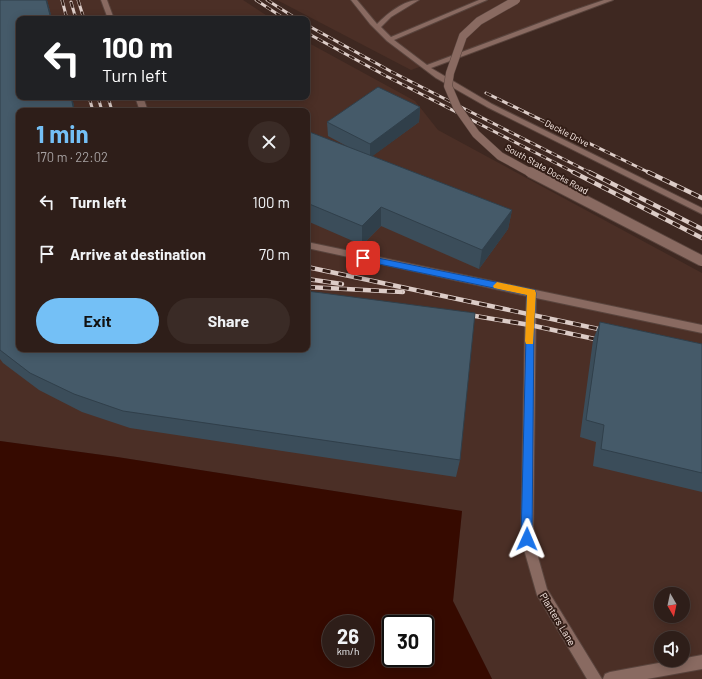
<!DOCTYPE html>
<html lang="en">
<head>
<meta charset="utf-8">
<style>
	:root { --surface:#2e1e19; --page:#3a2b26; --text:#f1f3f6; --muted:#a7a2a2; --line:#493c38; --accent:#74c0f6 }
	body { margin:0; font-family:Barlow,sans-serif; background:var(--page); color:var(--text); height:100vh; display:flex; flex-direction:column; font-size:15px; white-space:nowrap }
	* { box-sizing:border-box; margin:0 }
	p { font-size:13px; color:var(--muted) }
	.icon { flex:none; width:22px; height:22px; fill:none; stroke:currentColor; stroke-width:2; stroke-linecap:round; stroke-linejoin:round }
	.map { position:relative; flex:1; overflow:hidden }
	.panel { position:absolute; left:16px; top:108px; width:294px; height:244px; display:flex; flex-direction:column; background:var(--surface); border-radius:8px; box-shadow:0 2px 10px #0003,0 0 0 1px var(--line) }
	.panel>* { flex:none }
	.banner { position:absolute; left:16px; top:16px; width:294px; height:84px; border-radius:8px; box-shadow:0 2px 10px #0003,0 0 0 1px var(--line); background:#202124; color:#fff; overflow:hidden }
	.needle { width:26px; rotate:171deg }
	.tools { position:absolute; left:654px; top:587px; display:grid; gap:8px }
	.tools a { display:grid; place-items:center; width:36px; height:36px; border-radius:50%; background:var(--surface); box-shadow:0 2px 10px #0003,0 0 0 1px var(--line); font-size:20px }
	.speed { position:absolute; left:322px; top:615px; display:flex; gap:8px; font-size:20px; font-weight:700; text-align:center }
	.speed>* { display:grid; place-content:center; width:52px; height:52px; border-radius:50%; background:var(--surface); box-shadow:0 2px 10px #0003,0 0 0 1px var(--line); line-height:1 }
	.speed small { font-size:10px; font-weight:400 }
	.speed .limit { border:2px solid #111; border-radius:6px; background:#fff; color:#111 }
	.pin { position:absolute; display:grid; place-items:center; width:34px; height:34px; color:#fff; margin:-17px; border-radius:8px; box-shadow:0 2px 6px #0006 }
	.me { position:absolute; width:44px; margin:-22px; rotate:1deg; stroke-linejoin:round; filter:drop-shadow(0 0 3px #0008) }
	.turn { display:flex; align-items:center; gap:14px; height:84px; padding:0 20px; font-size:18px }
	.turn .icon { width:52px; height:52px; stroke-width:2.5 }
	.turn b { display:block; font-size:28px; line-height:34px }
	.round { display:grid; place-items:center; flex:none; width:42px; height:42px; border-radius:21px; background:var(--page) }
	.overview { display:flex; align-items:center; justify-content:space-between; height:68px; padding:0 20px }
	h1 { font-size:24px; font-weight:700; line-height:30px; color:var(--accent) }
	.cta { display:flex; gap:8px; margin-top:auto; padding:8px 20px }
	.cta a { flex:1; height:46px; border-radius:24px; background:var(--accent); color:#111; font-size:16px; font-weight:700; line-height:46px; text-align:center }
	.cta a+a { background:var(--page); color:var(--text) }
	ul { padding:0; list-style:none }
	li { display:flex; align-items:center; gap:12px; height:52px; padding:0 20px }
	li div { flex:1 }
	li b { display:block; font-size:15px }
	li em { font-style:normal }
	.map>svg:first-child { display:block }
	.built { fill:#4b2f26; fill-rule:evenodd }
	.water { fill:#360a00; fill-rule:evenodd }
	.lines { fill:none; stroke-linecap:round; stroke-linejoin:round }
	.minor-casing { stroke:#59443d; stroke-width:2 }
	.minor { fill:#896a61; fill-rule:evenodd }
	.rail-far1-casing { stroke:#dcccc7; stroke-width:3 }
	.rail-casing { stroke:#dcccc7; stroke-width:4.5 }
	.rail-far1 { stroke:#331e17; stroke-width:2; stroke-dasharray:6; stroke-linecap:butt }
	.rail { stroke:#331e17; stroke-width:3; stroke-dasharray:8; stroke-linecap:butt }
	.minor-bridge-far1-casing { stroke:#59443d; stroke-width:9; stroke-linecap:butt }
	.minor-bridge-casing { stroke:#59443d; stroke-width:12; stroke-linecap:butt }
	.minor-bridge-far1 { stroke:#896a61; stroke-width:8 }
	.minor-bridge { stroke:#896a61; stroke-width:10 }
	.wall { fill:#3b4d5a }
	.shaded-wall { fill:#303f4a }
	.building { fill:#455a69; stroke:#303f4a }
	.route { fill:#1a73e8; stroke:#114b97 }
	.slow { fill:#f59e0b }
	.labels { text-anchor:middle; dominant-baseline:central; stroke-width:4; stroke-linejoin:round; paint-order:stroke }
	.far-street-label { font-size:9px; fill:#fdeee9; stroke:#331e17 }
	.street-label { font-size:10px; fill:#fdeee9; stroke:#331e17 }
</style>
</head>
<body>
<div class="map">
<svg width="702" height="679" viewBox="0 0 702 679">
	<rect width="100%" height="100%" fill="#3e2821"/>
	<g class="built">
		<path d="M 0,0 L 243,0 L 272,19 L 19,19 L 19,97 L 307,97 L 307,42 L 415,101 L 438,130 L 702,273 L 702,679 L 492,679 L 453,601 L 462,511 L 117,457 L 0,441 ZM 19,111 L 307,111 L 307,349 L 19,349 ZM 661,594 L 683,594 L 683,616 L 661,616 ZM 661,638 L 683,638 L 683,660 L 661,660 Z"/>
		<path d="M 277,0 L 608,0 L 411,70 Z"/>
	</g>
	<path class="water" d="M 0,441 L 117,457 L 462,511 L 453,601 L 492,679 L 0,679 ZM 331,624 L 365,624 L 365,658 L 331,658 ZM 391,624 L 425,624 L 425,658 L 391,658 Z"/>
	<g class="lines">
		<defs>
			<g id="minor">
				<path d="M 101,0 L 107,0 L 114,19 L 108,19 Z"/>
				<path d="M 351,0 L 357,0 L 377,24 C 388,13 404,0 419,0 L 391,17 L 381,27 L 391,37 L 479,0 L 487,0 L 394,40 L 427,65 L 563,14 L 604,0 L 613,0 L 431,68 L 492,104 L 702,208 L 702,214 L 487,107 L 436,78 L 387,41 L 370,24 Z"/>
				<path d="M 135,97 L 143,97 L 148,111 L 140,111 Z"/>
				<path d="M 307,242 L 702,325 L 702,333 L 536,298 L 533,539 L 547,589 L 602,679 L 587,679 L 537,595 L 521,539 L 525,325 L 527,296 L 307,248 Z"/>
				<path d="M 702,655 L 702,669 L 647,679 L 603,679 L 605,674 L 610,672 Z"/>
			</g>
		</defs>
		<use href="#minor" class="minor-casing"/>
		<use href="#minor" class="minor"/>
		<defs>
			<g id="rail-far1">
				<path d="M 62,0 L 67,19"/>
				<path d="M 78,0 L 84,19"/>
				<path d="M 256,0 L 285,19"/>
				<path d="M 267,0 L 297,19"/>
				<path d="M 71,2 L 76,19"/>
				<path d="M 307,25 L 392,72 L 591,173"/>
				<path d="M 307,33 L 386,76 L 575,173"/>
				<path d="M 486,93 L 650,173"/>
				<path d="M 89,97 L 93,111"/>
				<path d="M 98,97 L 102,111"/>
				<path d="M 108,97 L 112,111"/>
			</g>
			<g id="rail">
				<path d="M 573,172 L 702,238"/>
				<path d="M 589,172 L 702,229"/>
				<path d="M 648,172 L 702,198"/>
				<path d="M 307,267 L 608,331"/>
				<path d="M 307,279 L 342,284"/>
				<path d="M 307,287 L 403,292"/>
				<path d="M 463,314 L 530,325 L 604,341"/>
			</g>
		</defs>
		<use href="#rail-far1" class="rail-far1-casing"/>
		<use href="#rail" class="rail-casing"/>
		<use href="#rail-far1" class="rail-far1"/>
		<use href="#rail" class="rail"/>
		<defs>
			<path id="minor-bridge-far1" d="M 516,0 L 479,21 L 463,36 L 450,73 L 448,86 L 457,107 L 476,134 L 500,156 L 531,173"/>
			<path id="minor-bridge" d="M 530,172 L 702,261"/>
		</defs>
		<use href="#minor-bridge-far1" class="minor-bridge-far1-casing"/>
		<use href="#minor-bridge" class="minor-bridge-casing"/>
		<use href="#minor-bridge-far1" class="minor-bridge-far1"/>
		<use href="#minor-bridge" class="minor-bridge"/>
	</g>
	<g class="wall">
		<path d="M 0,0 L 47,0 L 52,19 L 19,19 L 72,97 L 75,111 L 19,111 L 19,349 L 460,460 L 456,477 L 130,428 L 82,412 L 39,390 L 3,363 L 0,359 Z"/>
		<path d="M 420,107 L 419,122 L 372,156 L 512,210 L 508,229 L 479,269 L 381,226 L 362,245 L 307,221 L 307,131 L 352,149 L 328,136 L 327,122 Z"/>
		<path d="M 600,322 L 702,344 L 702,492 L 593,466 L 596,442 L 580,437 L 593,340 Z"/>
	</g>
	<g class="shaded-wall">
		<path d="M 46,0 L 47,0 L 52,19 L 51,19 Z"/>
		<path d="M 71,97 L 72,97 L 75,111 L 74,111 Z"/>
		<path d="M 420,107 L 419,122 L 370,158 L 370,144 Z"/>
		<path d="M 381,207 L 381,226 L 362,245 L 362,226 Z"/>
		<path d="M 512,210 L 508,229 L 479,269 L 482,250 Z"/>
	</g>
	<g class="building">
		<path d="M 0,0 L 46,0 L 51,19 L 19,19 L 19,97 L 71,97 L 74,111 L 19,111 L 19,349 L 307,349 L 307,291 L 475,313 L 460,460 L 123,411 L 74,394 L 30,373 L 0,350 Z"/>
		<path d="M 378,87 L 420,107 L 370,144 L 327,122 Z"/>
		<path d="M 307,131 L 512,210 L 482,250 L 381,207 L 362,226 L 307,203 Z"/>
		<path d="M 600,322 L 702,344 L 702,473 L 601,449 L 604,425 L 586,420 Z"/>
	</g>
	<path class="route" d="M 363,255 L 535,290 L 536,293 L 534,325 L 532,539 L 530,543 L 527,544 L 523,543 L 521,539 L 527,295 L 360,260 L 359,258 L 360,256 Z"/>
	<path class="slow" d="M 497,282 L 535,290 L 536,293 L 533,344 L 526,344 L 525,341 L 527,295 L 494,288 L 493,286 Z"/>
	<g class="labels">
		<g class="far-street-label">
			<text transform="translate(567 133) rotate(27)">Deckle Drive</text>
			<text transform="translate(547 169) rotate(29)">South State Docks Road</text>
		</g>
		<g class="street-label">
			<text transform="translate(558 619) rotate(59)">Planters Lane</text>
		</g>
	</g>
</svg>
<div class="tools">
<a><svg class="needle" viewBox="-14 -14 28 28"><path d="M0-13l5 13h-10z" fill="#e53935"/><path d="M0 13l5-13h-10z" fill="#a7a2a2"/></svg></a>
<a><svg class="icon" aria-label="sound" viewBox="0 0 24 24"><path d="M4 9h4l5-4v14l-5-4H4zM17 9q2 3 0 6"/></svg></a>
</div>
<div class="speed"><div>26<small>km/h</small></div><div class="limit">30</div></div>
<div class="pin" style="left:363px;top:258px;background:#d93025"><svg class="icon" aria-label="arrive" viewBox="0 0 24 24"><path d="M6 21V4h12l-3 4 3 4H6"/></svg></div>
<svg class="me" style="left:527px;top:539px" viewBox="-20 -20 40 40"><path d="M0-17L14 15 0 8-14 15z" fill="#1a73e8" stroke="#fff" stroke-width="4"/></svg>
<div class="banner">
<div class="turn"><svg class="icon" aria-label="left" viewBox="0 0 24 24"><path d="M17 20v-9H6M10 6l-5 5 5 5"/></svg><div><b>100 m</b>Turn left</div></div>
</div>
<section class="panel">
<div class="overview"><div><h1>1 min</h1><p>170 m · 22:02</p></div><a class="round"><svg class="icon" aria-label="close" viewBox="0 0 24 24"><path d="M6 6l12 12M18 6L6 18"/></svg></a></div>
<ul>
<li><svg class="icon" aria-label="left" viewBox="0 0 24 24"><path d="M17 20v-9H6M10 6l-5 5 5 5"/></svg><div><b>Turn left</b></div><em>100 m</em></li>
<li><svg class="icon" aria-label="arrive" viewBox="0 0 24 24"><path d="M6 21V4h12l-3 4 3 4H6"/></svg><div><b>Arrive at destination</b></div><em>70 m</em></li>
</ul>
<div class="cta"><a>Exit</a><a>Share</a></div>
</section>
</div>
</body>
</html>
